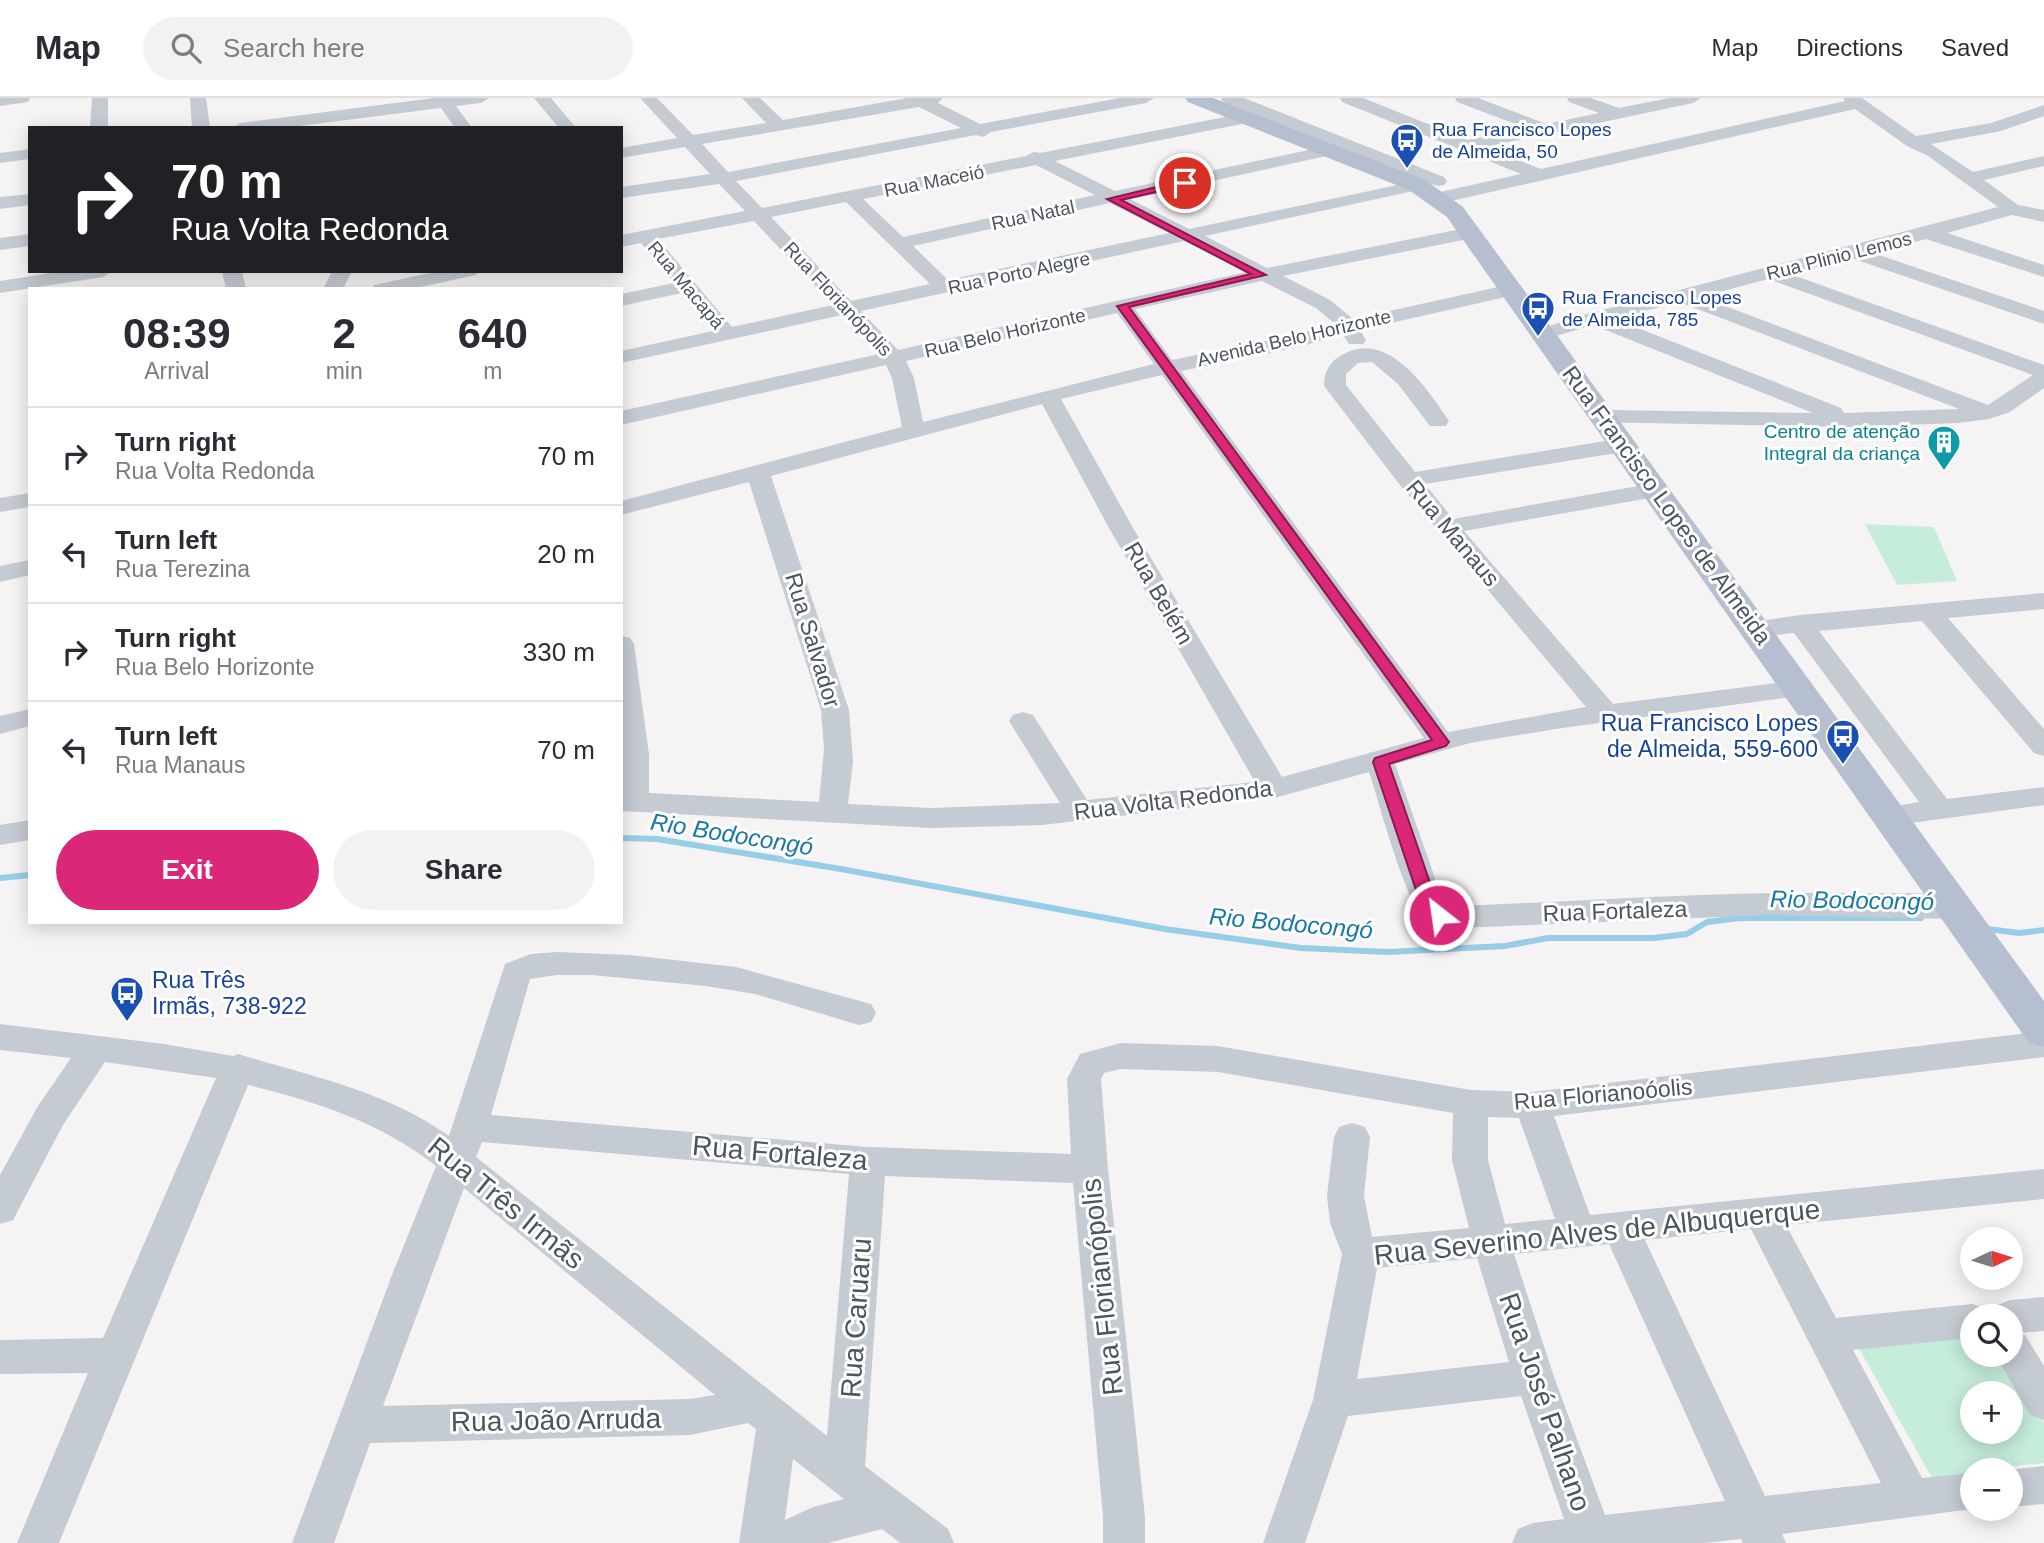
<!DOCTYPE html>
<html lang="en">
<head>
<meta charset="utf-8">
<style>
	:root { --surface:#fff; --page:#f2f2f3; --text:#2b2b33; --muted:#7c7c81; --line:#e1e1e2; --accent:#db2777 }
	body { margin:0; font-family:Arial,sans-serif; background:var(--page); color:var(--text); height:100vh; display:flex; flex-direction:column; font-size:26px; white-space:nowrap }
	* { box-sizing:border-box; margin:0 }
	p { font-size:23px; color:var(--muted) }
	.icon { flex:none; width:38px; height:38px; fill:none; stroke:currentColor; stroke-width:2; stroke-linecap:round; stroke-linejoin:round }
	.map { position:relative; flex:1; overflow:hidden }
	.sheet { position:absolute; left:28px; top:189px; width:595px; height:637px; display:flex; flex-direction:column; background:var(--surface); border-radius:0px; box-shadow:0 4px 18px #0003 }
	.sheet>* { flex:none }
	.banner { position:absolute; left:28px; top:28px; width:595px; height:147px; border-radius:0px; box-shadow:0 4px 18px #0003; background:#202124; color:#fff; overflow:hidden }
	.needle { width:46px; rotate:86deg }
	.tools { position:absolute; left:1960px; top:1129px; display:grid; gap:14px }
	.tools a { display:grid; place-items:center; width:63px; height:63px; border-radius:50%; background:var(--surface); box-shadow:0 4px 18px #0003; font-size:35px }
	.pin { position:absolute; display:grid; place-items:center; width:60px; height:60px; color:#fff; margin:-30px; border:4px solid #fff; border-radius:50%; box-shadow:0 2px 7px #0007 }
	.me { position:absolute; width:77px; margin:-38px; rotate:330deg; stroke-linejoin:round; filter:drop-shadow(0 0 5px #0008) }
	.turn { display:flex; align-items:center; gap:24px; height:147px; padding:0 28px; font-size:32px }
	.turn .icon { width:91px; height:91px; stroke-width:2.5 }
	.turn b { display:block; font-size:49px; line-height:60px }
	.eta { display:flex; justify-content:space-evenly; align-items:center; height:119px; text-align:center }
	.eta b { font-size:42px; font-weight:700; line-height:49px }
	.button { display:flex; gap:14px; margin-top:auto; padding:14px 28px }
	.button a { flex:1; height:80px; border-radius:42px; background:var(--accent); color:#fff; font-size:28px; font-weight:700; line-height:80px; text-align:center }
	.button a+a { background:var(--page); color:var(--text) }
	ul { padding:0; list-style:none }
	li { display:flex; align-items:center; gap:21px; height:98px; padding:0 28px; border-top:2px solid var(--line) }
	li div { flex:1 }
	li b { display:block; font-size:26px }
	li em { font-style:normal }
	header { display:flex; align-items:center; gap:42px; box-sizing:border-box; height:98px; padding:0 35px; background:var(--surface); border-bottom:2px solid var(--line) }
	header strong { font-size:33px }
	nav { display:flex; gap:38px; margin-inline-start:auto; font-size:24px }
	.search { width:490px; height:63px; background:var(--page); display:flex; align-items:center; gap:18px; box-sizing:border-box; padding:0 24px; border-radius:38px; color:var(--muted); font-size:26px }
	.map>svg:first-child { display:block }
	.green { fill:#c6edda; fill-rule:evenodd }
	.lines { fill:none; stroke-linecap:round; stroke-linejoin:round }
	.stream { stroke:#97cee7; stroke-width:6 }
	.minor { fill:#c5cbd3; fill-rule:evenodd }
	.major { fill:#b5bfcf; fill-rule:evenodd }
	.route { fill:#db2777; stroke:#8e194d; stroke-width:2 }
	.labels { text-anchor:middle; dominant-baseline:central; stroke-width:6; stroke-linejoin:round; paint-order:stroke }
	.far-transit-label { font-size:19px; fill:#164399; stroke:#fff; text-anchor:start }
	.far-street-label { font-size:19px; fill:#4c545f; stroke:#fff }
	.far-culture-label { font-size:19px; fill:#0d838f; stroke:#fff; text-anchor:end }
	.street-label { font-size:23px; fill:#4c545f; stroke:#fff }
	.transit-label { font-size:23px; fill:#164399; stroke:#fff; text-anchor:end }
	.water-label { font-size:24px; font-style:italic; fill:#1879a6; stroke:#fff }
	.near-street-label { font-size:28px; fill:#4c545f; stroke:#fff }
</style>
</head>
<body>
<header>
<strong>Map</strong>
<div class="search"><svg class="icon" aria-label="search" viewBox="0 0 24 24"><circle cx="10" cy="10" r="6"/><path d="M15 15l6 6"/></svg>Search here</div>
<nav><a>Map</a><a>Directions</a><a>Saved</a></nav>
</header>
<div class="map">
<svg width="2044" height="1445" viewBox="0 0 2044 1445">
	<rect width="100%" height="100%" fill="#f5f3f3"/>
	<g class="green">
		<path d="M 1865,426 L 1934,429 L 1957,483 L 1897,487 Z"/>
		<path d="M 1972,1235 L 1972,1256 L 2000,1257 L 2044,1325 L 2044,1365 L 1972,1372 L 1972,1375 L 1932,1380 L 1857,1247 ZM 1972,1295 L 2011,1295 L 2011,1334 L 1972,1334 Z"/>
	</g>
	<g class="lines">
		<g class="stream">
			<path d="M 621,740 L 657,741 L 841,771 L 1165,831 L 1301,850 L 1388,854 L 1505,848 L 1548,840 L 1654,840 L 1687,836 L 1707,824 L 1739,820 L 1921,820"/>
			<path d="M 0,780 L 30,777"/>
			<path d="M 1987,831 L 2019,835 L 2044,832"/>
		</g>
		<g class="minor">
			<path d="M 0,0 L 30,0 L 28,4 L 0,8 Z"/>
			<path d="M 92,0 L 108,0 L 108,30 L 90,30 Z"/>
			<path d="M 190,0 L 206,0 L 210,30 L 192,30 Z"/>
			<path d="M 434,0 L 489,0 L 481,5 L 456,8 L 472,30 L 455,30 L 441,10 L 283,30 L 232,30 L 240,25 Z"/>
			<path d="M 534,0 L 551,0 L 576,30 L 559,30 Z"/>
			<path d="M 640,0 L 657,0 L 693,37 L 766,25 L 742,0 L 760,0 L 783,22 L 907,0 L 943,0 L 938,5 L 980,26 L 1120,0 L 1154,0 L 1146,5 L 991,34 L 983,39 L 976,37 L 736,83 L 762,110 L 1026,58 L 1034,54 L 1040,55 L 1246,15 L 1254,20 L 1252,24 L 1055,63 L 1115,93 L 1332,47 L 1223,4 L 1221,0 L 1244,0 L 1444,79 L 1447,83 L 1444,87 L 1438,88 L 1424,84 L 1426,87 L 1423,91 L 1205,138 L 1267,170 L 1471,129 L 1478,131 L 1481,135 L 1478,139 L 1283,178 L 1330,202 L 1353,221 L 1512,186 L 1519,188 L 1522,192 L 1519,196 L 1360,232 L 1366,242 L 1363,246 L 1349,246 L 1343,237 L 1294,250 L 1181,273 L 1448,634 L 1586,609 L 1400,387 L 1324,288 C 1324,274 1329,264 1342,257 C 1388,230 1428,292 1449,323 L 1446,328 L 1430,328 L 1398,286 L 1372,264 L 1358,265 L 1346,276 L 1346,287 L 1415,374 L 1623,340 L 1631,342 L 1634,347 L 1631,352 L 1623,354 L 1425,386 L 1453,421 L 1655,385 L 1663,387 L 1667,392 L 1663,397 L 1655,399 L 1464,433 L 1613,606 L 1799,582 L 1809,584 L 1813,590 L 1809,596 L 1799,598 L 1562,630 L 1470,645 L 1395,666 L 1442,800 L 1448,807 L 1459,808 C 1589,803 1720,793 1850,795 C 1887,796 1931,792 1967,802 L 1972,810 L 1967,818 L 1956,821 L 1770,817 L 1459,830 C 1450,829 1435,830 1427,824 C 1406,809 1379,703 1369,674 L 1274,700 L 1042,727 L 931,730 L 621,713 L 621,538 L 630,540 L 634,546 L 649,657 L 649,695 L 819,704 L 824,651 L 821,612 L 749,384 L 621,417 L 621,403 L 902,329 L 892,280 L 886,267 L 621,327 L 621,313 L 879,256 L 842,217 L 621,265 L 621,253 L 713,233 L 682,195 L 621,208 L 621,196 L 674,185 L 641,145 L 621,149 L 621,137 L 745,113 L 719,86 L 621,100 L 621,89 L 710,76 L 685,49 L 621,60 L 621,50 L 677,40 ZM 919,9 L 961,30 L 728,74 L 702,46 ZM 1338,49 L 1421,82 L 1189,131 L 1130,101 L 1331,57 L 1337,56 ZM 1036,67 L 1095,97 L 903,139 L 863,101 ZM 846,104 L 930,186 L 851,203 L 771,119 ZM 1110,105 L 1169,135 L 948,182 L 913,148 ZM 754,123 L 833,207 L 732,229 L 658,141 ZM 1184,143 L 1246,174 L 898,252 L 861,213 ZM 1262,183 L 1316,210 L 1335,226 L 1291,238 L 1172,262 L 1135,211 ZM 1117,215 L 1154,266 L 923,324 L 914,280 L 906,263 ZM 1162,277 L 1424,640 L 1282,679 L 1133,430 L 1061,301 ZM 1042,306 L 1109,430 L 1255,684 L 1087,702 L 1033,617 L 1023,614 L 1013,617 L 1009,623 L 1060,705 L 931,710 L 848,706 L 853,664 L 849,612 L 771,378 Z"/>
			<path d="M 1340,0 L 1363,0 L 1468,42 L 1526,30 L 1457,4 L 1455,0 L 1478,0 L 1546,26 L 1599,15 L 1569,4 L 1567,0 L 1591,0 L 1619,10 L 1669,0 L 1701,0 L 1693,5 L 1485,49 L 1541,71 L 1845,3 L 1843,0 L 1862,0 L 1916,38 L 1991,25 L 2044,7 L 2044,18 L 2001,33 L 1931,46 L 1973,74 L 2044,58 L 2044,68 L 1984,82 L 2018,107 L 2044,112 L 2044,124 L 2012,117 L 1947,135 L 2044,167 L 2044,179 L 1926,141 L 1873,155 L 2044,213 L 2044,226 L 1851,160 L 1790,176 L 2044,267 L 2044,290 L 2010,314 L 1989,321 L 1958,325 L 1850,329 L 1594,324 L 1591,319 L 1594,314 L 1602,312 L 1813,315 L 1593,227 L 1543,242 L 1536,240 L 1533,236 L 1536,232 L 1587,216 L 1998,109 L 1928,58 L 1907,48 L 1855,11 L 1438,106 L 1431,104 L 1429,100 L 1431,96 L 1521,76 L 1342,4 ZM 1768,181 L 2033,277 L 1988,307 L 1701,199 ZM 1679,204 L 1959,311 L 1844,315 L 1841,310 L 1615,221 Z"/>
			<path d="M 30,51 L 30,61 L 0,65 L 0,55 Z"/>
			<path d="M 30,96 L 30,107 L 0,111 L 0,99 Z"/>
			<path d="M 30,136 L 30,148 L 0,152 L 0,140 Z"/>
			<path d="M 63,173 L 113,173 L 103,179 L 0,195 L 0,183 Z"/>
			<path d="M 222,173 L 242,173 L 246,191 L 226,191 Z"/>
			<path d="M 332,173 L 352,173 L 343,191 L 323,191 Z"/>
			<path d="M 439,173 L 479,173 L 476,177 L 411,191 L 371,191 L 374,187 Z"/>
			<path d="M 30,395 L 30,409 L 0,414 L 0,400 Z"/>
			<path d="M 30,462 L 30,477 L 0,484 L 0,468 Z"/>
			<path d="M 2044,495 L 2044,511 L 1948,520 L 2044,631 L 2044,658 L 2034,655 L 1922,523 L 1819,533 L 1947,701 L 2044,689 L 2044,707 L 1889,728 L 1879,725 L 1874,718 L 1879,711 L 1919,704 L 1794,535 L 1756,539 L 1747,537 L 1743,531 L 1747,525 L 1800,517 Z"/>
			<path d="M 30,611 L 30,628 L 0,636 L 0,618 Z"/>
			<path d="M 30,722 L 30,742 L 0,747 L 0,727 Z"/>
			<path d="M 557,854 L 630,857 L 736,869 L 871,906 L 876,915 L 871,924 L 859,927 L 755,896 L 706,888 L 592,877 L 557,877 L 530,881 L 491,1017 L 868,1049 L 1071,1056 L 1067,981 L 1080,956 L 1121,945 L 1218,948 L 1471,992 L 1532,994 L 2044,933 L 2044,959 L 1554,1018 L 1590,1117 L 2044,1071 L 2044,1101 L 1786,1127 L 1836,1220 L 1972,1206 L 1986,1211 L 1989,1218 L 1972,1218 L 1972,1240 L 1853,1252 L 1922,1380 L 1972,1375 L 1972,1410 L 1980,1410 L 1782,1436 L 1786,1445 L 1743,1445 L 1741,1441 L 1705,1445 L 1512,1445 L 1518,1431 L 1533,1425 L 1564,1421 L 1521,1298 L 1348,1318 L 1305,1445 L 1263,1445 L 1313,1302 L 1342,1156 L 1330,1125 L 1327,1098 L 1334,1039 L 1339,1029 L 1352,1025 L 1365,1029 L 1370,1039 L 1364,1098 L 1372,1139 L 1469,1130 L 1452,1062 L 1453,1015 L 1218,974 L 1121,971 L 1104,975 L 1101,981 L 1108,1071 L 1145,1419 L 1145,1445 L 1103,1445 L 1103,1419 L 1073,1085 L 885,1078 L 865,1368 L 948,1431 L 954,1445 L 900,1445 L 882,1431 L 828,1445 L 739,1445 L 756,1331 L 748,1325 L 690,1337 L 370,1345 L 334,1445 L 292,1445 L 392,1177 L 436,1068 C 380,1024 317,1004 248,987 L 59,1445 L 17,1445 L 88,1275 L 0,1276 L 0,1242 L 103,1240 L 216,980 L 105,964 L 63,1027 L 13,1122 L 0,1126 L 0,1077 L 38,1008 L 71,960 L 0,952 L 0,926 L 164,946 L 233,958 L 238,956 C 310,978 386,993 449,1038 L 505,866 L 531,856 ZM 1488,1019 L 1519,1020 L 1555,1121 L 1505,1126 L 1488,1062 ZM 482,1044 L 849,1076 L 827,1338 L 476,1059 ZM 464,1090 L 715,1297 L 690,1301 L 383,1308 ZM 1751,1131 L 1881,1385 L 1765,1398 L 1645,1142 ZM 1609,1146 L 1725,1403 L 1605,1417 L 1554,1279 L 1514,1156 ZM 1477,1160 L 1509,1264 L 1357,1281 L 1377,1170 ZM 793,1361 L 844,1401 L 813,1409 L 785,1422 Z"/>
			<path d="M 2044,1199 L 2044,1233 L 2019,1235 L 2025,1237 L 2044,1268 L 2044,1322 L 2030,1317 L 1995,1256 L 2011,1256 L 2011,1218 L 1992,1218 L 1997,1207 L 2011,1202 Z"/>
			<path d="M 2044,1368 L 2044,1406 L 2011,1409 L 2011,1372 L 2007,1372 Z"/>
		</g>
		<path class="major" d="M 1185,0 L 1213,0 L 1425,82 L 1463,109 L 2044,903 L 2044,949 L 2029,945 L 1447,119 L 1409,92 L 1188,4 Z"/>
	</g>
	<path class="route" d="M 1185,82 L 1188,82 L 1188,87 L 1121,102 L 1266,177 L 1129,209 L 1449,644 L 1446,648 L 1389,666 L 1436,802 L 1448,817 L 1445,821 L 1433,821 L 1420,804 L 1373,664 L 1375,660 L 1432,642 L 1117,208 L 1251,176 L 1107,101 Z"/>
	<defs>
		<symbol id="bus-pin" viewBox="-11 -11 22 30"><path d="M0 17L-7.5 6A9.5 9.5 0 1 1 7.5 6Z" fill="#1a4fb4" stroke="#fff"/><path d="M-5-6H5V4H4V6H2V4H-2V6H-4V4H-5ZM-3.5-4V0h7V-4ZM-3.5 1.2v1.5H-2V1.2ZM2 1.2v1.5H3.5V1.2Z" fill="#fff"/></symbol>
		<symbol id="building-pin" viewBox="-11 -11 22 30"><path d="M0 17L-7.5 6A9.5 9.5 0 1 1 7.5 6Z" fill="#0f9aa8" stroke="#fff"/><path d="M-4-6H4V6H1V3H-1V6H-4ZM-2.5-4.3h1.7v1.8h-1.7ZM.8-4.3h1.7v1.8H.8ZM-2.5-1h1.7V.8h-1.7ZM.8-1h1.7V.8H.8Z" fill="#fff"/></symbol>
	</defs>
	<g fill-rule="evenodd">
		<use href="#bus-pin" x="1388" y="23" width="38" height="52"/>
		<use href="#bus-pin" x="1519" y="191" width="38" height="52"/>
		<use href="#building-pin" x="1925" y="325" width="38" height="52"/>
		<use href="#bus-pin" x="1824" y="619" width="38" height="52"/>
		<use href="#bus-pin" x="108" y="876" width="38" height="52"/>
	</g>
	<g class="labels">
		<g class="far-transit-label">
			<text x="1432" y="31">Rua Francisco Lopes<tspan x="1432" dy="22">de Almeida, 50</tspan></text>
			<text x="1562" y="199">Rua Francisco Lopes<tspan x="1562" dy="22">de Almeida, 785</tspan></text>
		</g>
		<g class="far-street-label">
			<text transform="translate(934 83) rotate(-11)">Rua Maceió</text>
			<text transform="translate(1033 117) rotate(-12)">Rua Natal</text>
			<text transform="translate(1839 158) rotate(-14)">Rua Plinio Lemos</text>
			<text transform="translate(1019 175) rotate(-12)">Rua Porto Alegre</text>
			<text transform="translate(686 187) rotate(50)">Rua Macapá</text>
			<text transform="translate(838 201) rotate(47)">Rua Florianópolis</text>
			<text transform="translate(1005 235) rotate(-13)">Rua Belo Horizonte</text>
			<text transform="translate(1294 240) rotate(-13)">Avenida Belo Horizonte</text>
		</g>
		<g class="far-culture-label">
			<text x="1920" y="333">Centro de atenção<tspan x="1920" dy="22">Integral da criança</tspan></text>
		</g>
		<g class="street-label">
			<text transform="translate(1667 407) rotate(54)">Rua Francisco Lopes de Almeida</text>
			<text transform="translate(1453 435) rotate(50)">Rua Manaus</text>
			<text transform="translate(1159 495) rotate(60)">Rua Belém</text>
			<text transform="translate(813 542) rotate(73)">Rua Salvador</text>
			<text transform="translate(1173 702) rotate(-7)">Rua Volta Redonda</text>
			<text transform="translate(1615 813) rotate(-2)">Rua Fortaleza</text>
			<text transform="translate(1603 996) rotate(-5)">Rua Florianoóolis</text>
		</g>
		<g class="transit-label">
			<text x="1818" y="625">Rua Francisco Lopes<tspan x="1818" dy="26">de Almeida, 559-600</tspan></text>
			<text x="152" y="882" text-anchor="start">Rua Três<tspan x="152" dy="26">Irmãs, 738-922</tspan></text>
		</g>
		<g class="water-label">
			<text transform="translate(732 736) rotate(9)">Rio Bodocongó</text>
			<text transform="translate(1852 802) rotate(1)">Rio Bodocongó</text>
			<text transform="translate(1291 825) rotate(5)">Rio Bodocongó</text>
		</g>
		<g class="near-street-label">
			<text transform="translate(780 1055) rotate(5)">Rua Fortaleza</text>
			<text transform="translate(506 1105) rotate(39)">Rua Três Irmãs</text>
			<text transform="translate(1597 1134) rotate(-6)">Rua Severino Alves de Albuquerque</text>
			<text transform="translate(1102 1189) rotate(-96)">Rua Florianópolis</text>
			<text transform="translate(856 1220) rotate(-86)">Rua Caruaru</text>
			<text transform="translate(1545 1304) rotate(71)">Rua José Palhano</text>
			<text transform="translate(556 1322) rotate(-1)">Rua João Arruda</text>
		</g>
	</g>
</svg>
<div class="tools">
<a><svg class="needle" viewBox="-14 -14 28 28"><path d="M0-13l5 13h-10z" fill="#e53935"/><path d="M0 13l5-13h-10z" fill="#7c7c81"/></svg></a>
<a><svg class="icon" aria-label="search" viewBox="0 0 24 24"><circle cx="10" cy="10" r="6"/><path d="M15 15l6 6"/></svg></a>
<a>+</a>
<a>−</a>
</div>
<div class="pin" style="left:1185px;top:85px;background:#d93025"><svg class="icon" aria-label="arrive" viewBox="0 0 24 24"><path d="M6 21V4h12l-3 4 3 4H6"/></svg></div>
<svg class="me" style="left:1439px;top:817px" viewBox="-20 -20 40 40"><circle r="17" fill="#db2777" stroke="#fff" stroke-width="3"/><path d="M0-11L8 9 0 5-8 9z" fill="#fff"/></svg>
<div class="banner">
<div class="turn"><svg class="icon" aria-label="right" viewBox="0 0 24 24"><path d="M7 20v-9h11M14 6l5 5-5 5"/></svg><div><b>70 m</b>Rua Volta Redonda</div></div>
</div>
<section class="sheet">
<div class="eta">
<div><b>08:39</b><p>Arrival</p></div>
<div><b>2</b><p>min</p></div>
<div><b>640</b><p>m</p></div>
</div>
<ul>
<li><svg class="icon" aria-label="right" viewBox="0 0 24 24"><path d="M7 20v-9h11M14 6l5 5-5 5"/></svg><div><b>Turn right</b><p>Rua Volta Redonda</p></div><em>70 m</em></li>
<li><svg class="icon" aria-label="left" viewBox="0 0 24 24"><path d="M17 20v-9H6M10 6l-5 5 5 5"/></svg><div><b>Turn left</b><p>Rua Terezina</p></div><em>20 m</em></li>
<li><svg class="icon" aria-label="right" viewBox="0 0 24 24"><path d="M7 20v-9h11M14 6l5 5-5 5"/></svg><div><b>Turn right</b><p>Rua Belo Horizonte</p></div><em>330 m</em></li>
<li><svg class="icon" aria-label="left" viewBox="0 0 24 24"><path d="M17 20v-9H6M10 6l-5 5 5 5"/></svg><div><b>Turn left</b><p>Rua Manaus</p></div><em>70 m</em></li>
</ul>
<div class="button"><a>Exit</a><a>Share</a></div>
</section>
</div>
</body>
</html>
